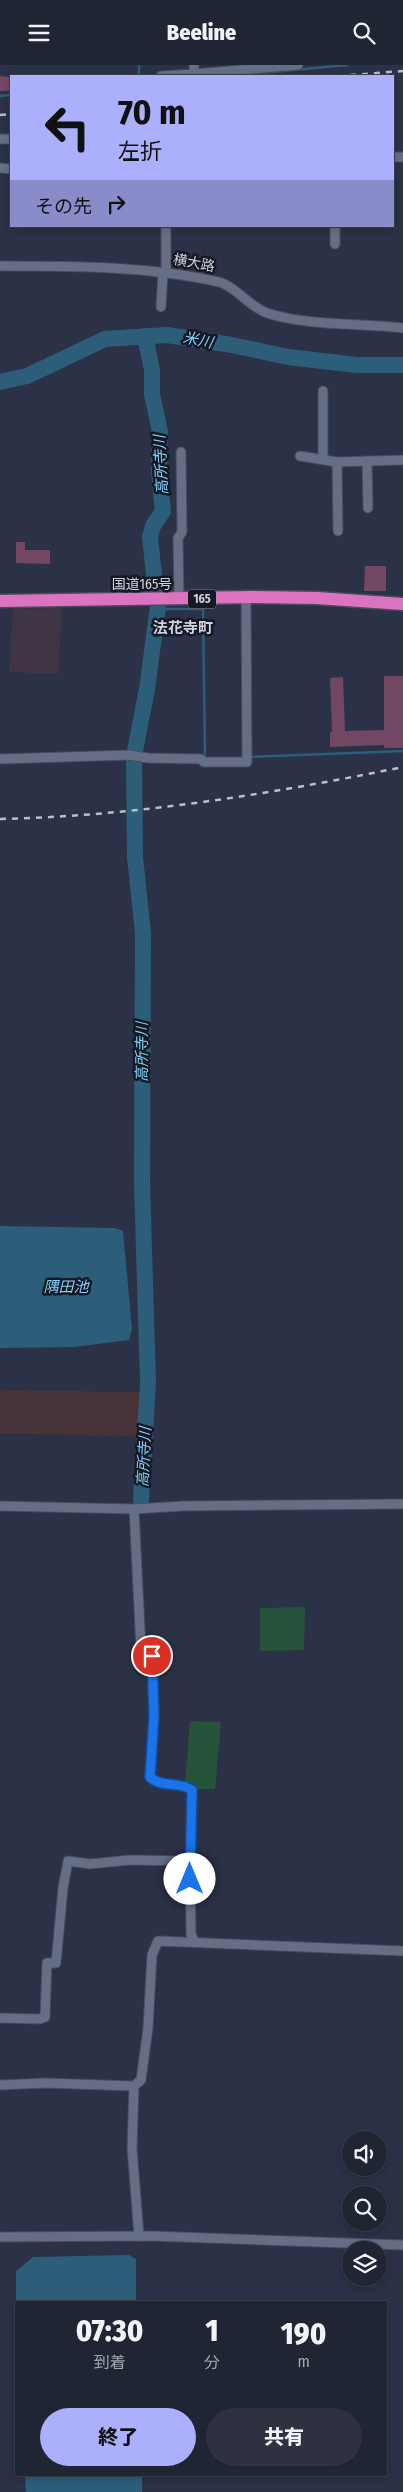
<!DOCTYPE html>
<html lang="ja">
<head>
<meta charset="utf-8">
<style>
	:root { --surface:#202534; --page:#2d3140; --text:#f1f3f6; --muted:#a2a5ac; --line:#3d424f; --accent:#acaffb }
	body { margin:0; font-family:"Fira Sans Condensed","Noto Sans JP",sans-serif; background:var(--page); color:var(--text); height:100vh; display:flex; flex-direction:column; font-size:19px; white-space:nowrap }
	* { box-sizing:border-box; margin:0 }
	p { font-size:16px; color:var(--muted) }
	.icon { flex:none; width:28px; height:28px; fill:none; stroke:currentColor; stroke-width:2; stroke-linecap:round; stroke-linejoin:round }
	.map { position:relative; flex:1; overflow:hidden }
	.drawer { position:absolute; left:15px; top:2236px; width:372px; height:175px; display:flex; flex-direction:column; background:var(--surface); border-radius:0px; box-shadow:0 2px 8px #0003,0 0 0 1px var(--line) }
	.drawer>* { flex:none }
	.guide { position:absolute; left:10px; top:10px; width:384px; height:152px; border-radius:0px; box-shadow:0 2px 8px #0003,0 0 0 1px var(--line); background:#acaffb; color:#111; overflow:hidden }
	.fabs { position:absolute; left:342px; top:2066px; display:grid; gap:10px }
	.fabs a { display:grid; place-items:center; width:45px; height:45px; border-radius:50%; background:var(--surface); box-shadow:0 2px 8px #0003,0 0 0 1px var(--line); font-size:25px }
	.pin { position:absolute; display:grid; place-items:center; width:42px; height:42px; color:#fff; margin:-21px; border:2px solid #fff; border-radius:50%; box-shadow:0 1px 5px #0007 }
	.me { position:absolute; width:55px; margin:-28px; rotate:0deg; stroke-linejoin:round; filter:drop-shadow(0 0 4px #0008) }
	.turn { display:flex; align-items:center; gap:18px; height:105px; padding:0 25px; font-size:22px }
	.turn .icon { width:65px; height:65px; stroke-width:2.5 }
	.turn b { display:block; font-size:35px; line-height:42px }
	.then { display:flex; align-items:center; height:48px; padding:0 25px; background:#0003; gap:10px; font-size:19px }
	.eta { display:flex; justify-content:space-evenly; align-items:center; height:85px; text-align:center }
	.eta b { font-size:30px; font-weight:800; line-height:35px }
	.action { display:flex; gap:10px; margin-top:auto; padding:10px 25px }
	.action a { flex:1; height:58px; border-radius:30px; background:var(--accent); color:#111; font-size:20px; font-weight:800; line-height:58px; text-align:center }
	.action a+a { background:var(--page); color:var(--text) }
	header { display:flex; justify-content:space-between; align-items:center; height:65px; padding:0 25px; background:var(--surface); font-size:22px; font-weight:800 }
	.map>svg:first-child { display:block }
	.commercial { fill:#403544 }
	.industrial { fill:#473338 }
	.green { fill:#28533b }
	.water { fill:#2c5e79 }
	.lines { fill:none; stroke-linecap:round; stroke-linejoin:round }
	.stream { stroke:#2c5e79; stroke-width:2.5 }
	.river { stroke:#2c5e79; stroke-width:16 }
	.building { fill:#714762 }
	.minor-casing { stroke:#474c5f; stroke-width:11 }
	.highway-casing { stroke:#474c5f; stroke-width:15 }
	.minor { stroke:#666e86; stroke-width:9 }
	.highway { stroke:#dc73c0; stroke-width:12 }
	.rail { stroke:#babfce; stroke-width:2.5; stroke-dasharray:6 6; stroke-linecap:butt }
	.route-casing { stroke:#114b97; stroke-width:12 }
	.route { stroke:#1a73e8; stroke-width:9 }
	.labels { text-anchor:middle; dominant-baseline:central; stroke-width:5; stroke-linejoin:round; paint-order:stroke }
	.shield { fill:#161923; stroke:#979ba8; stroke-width:1 }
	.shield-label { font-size:12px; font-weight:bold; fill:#ced3e1 }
	.street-label { font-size:14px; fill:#ced3e1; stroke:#161923 }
	.water-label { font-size:15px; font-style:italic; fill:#82d0fc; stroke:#161923 }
	.neighbourhood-label { font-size:15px; font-weight:bold; fill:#ced3e1; stroke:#161923 }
</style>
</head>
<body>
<header><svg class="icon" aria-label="menu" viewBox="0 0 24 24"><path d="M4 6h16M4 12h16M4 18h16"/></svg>Beeline<svg class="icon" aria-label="search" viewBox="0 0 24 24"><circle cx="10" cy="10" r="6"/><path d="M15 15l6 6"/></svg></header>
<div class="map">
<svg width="403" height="2427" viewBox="0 0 403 2427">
	<rect width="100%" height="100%" fill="#2b3146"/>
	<path class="commercial" d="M 62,543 L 58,609 L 9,607 L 13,544 Z"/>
	<path class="industrial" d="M 0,1325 L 140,1327 L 138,1372 L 0,1368 Z"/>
	<g class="green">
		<path d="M 305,1542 L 304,1585 L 260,1586 L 260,1543 Z"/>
		<path d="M 190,1656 L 221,1657 L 215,1724 L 196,1724 L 185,1719 Z"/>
	</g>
	<g class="water">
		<path d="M 0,1161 L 115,1163 L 123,1166 L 132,1264 L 129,1275 L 74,1282 L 0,1283 Z"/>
		<path d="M 129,2190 L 136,2194 L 136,2237 L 16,2238 L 16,2300 L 16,2206 L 33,2192 Z"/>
		<path d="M 25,2410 L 142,2410 L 142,2427 L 26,2427 Z"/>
	</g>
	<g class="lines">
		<g class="stream">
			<path d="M 139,11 L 139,0"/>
			<path d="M 231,11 L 347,0"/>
			<path d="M 0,31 L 11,30"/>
			<path d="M 158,544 L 203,544 L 205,693"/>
			<path d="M 250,692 L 403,686"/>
		</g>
		<g class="river">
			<path d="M 145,271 L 152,305 L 152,329 L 160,367 L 159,406 L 163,446 L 153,461 L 150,472 L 156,528"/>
			<path d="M 0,317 L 27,311 L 105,274 L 167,270 L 232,280 L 288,292 L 357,300 L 403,300"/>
			<path d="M 141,1435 L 148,1318 L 142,1118 L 143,868 L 135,792 L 134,691 L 147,624 L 158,541"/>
		</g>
	</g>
	<g class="building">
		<path d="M 0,11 L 10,12 L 9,26 L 0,26 Z"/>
		<path d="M 16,477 L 25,477 L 25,485 L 50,485 L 50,499 L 16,498 Z"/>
		<path d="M 365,501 L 386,501 L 386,526 L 364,526 Z"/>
		<path d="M 384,611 L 403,611 L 403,683 L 384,683 L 384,680 L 330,682 L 330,667 L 332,667 L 330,613 L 343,612 L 345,666 L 384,665 Z"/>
	</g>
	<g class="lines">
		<defs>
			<g id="minor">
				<path d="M 194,9 L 298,0"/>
				<path d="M 161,11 L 194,9 L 194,0"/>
				<path d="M 0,74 L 11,74"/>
				<path d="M 392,92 L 403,92"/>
				<path d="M 0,103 L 11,104"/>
				<path d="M 335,179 L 335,161"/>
				<path d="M 0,201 C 73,201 148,201 219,217 C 235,221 250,242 267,248 C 306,261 361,258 403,263"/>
				<path d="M 166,207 L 166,161"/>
				<path d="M 161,242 L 163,207"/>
				<path d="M 300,391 L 337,397 L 403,395"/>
				<path d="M 323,394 L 323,326"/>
				<path d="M 367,396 L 368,443"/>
				<path d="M 337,397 L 338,466"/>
				<path d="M 179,534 L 178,473 L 182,467 L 181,387"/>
				<path d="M 0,694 L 129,690 L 148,693 L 201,694 L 204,697 L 247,697 L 246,532"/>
				<path d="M 0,1441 L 134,1444 L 183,1441 L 403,1439"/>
				<path d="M 134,1444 L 141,1584 L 152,1591 L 154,1651 L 150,1712 C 161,1723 179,1716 192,1725 L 190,1796 L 191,1869 L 194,1876"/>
				<path d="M 0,1953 L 40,1954 L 45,1952 L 47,1898 L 56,1898 L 63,1823 L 68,1796 L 90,1799 L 130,1795 L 190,1796"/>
				<path d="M 0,2020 L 45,2018 L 134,2021 L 141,2015 L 148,1963 L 152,1890 L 158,1876 L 403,1886"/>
				<path d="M 134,2021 L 132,2083 L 139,2171"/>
				<path d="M 0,2172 L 151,2171 L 403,2180"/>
			</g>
			<path id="highway" d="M 0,536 L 251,532 L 317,533 L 403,539"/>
		</defs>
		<use href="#minor" class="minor-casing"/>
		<use href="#highway" class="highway-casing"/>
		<use href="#minor" class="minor"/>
		<use href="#highway" class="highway"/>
		<g class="rail">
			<path d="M 338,11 L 403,6"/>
			<path d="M 0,50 L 11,49"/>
			<path d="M 0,754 C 136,751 270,729 403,702"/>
		</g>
	</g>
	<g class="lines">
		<defs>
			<path id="route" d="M 152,1591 L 154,1651 L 150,1712 C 161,1723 179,1716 192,1725 L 190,1814"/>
		</defs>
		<use href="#route" class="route-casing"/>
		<use href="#route" class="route"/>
	</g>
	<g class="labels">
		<rect class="shield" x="188" y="524.5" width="28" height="19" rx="4"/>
		<g class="shield-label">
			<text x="202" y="534">165</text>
		</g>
		<g class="street-label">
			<text transform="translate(194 198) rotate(11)">横大路</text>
			<text x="142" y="519">国道165号</text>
		</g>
		<g class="water-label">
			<text transform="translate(198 275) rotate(11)">米川</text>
			<text transform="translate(161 400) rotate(-93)">高所寺川</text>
			<text transform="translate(142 987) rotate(-90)">高所寺川</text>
			<text x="66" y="1222">隅田池</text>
			<text transform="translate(144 1392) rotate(-87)">高所寺川</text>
		</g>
		<g class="neighbourhood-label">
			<text x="183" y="563">法花寺町</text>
		</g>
	</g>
</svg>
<div class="fabs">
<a><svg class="icon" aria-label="sound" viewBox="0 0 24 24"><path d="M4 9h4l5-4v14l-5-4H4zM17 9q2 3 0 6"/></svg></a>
<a><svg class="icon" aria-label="search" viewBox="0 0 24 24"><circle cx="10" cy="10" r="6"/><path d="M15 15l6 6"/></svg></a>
<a><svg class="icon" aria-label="layers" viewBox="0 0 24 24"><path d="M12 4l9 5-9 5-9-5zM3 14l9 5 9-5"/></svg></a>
</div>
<div class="pin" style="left:152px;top:1591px;background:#d93025"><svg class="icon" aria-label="arrive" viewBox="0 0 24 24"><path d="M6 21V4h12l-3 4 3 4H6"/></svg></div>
<svg class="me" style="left:190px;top:1814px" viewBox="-20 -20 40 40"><circle r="19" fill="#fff"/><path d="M0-13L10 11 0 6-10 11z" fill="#1a73e8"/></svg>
<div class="guide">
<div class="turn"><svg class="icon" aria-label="left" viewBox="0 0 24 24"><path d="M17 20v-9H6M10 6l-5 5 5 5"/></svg><div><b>70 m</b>左折</div></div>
<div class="then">その先<svg class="icon" aria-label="right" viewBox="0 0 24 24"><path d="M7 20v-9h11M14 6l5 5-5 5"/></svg></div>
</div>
<section class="drawer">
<div class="eta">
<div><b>07:30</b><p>到着</p></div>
<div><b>1</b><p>分</p></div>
<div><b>190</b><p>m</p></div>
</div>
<div class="action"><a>終了</a><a>共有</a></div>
</section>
</div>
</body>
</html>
